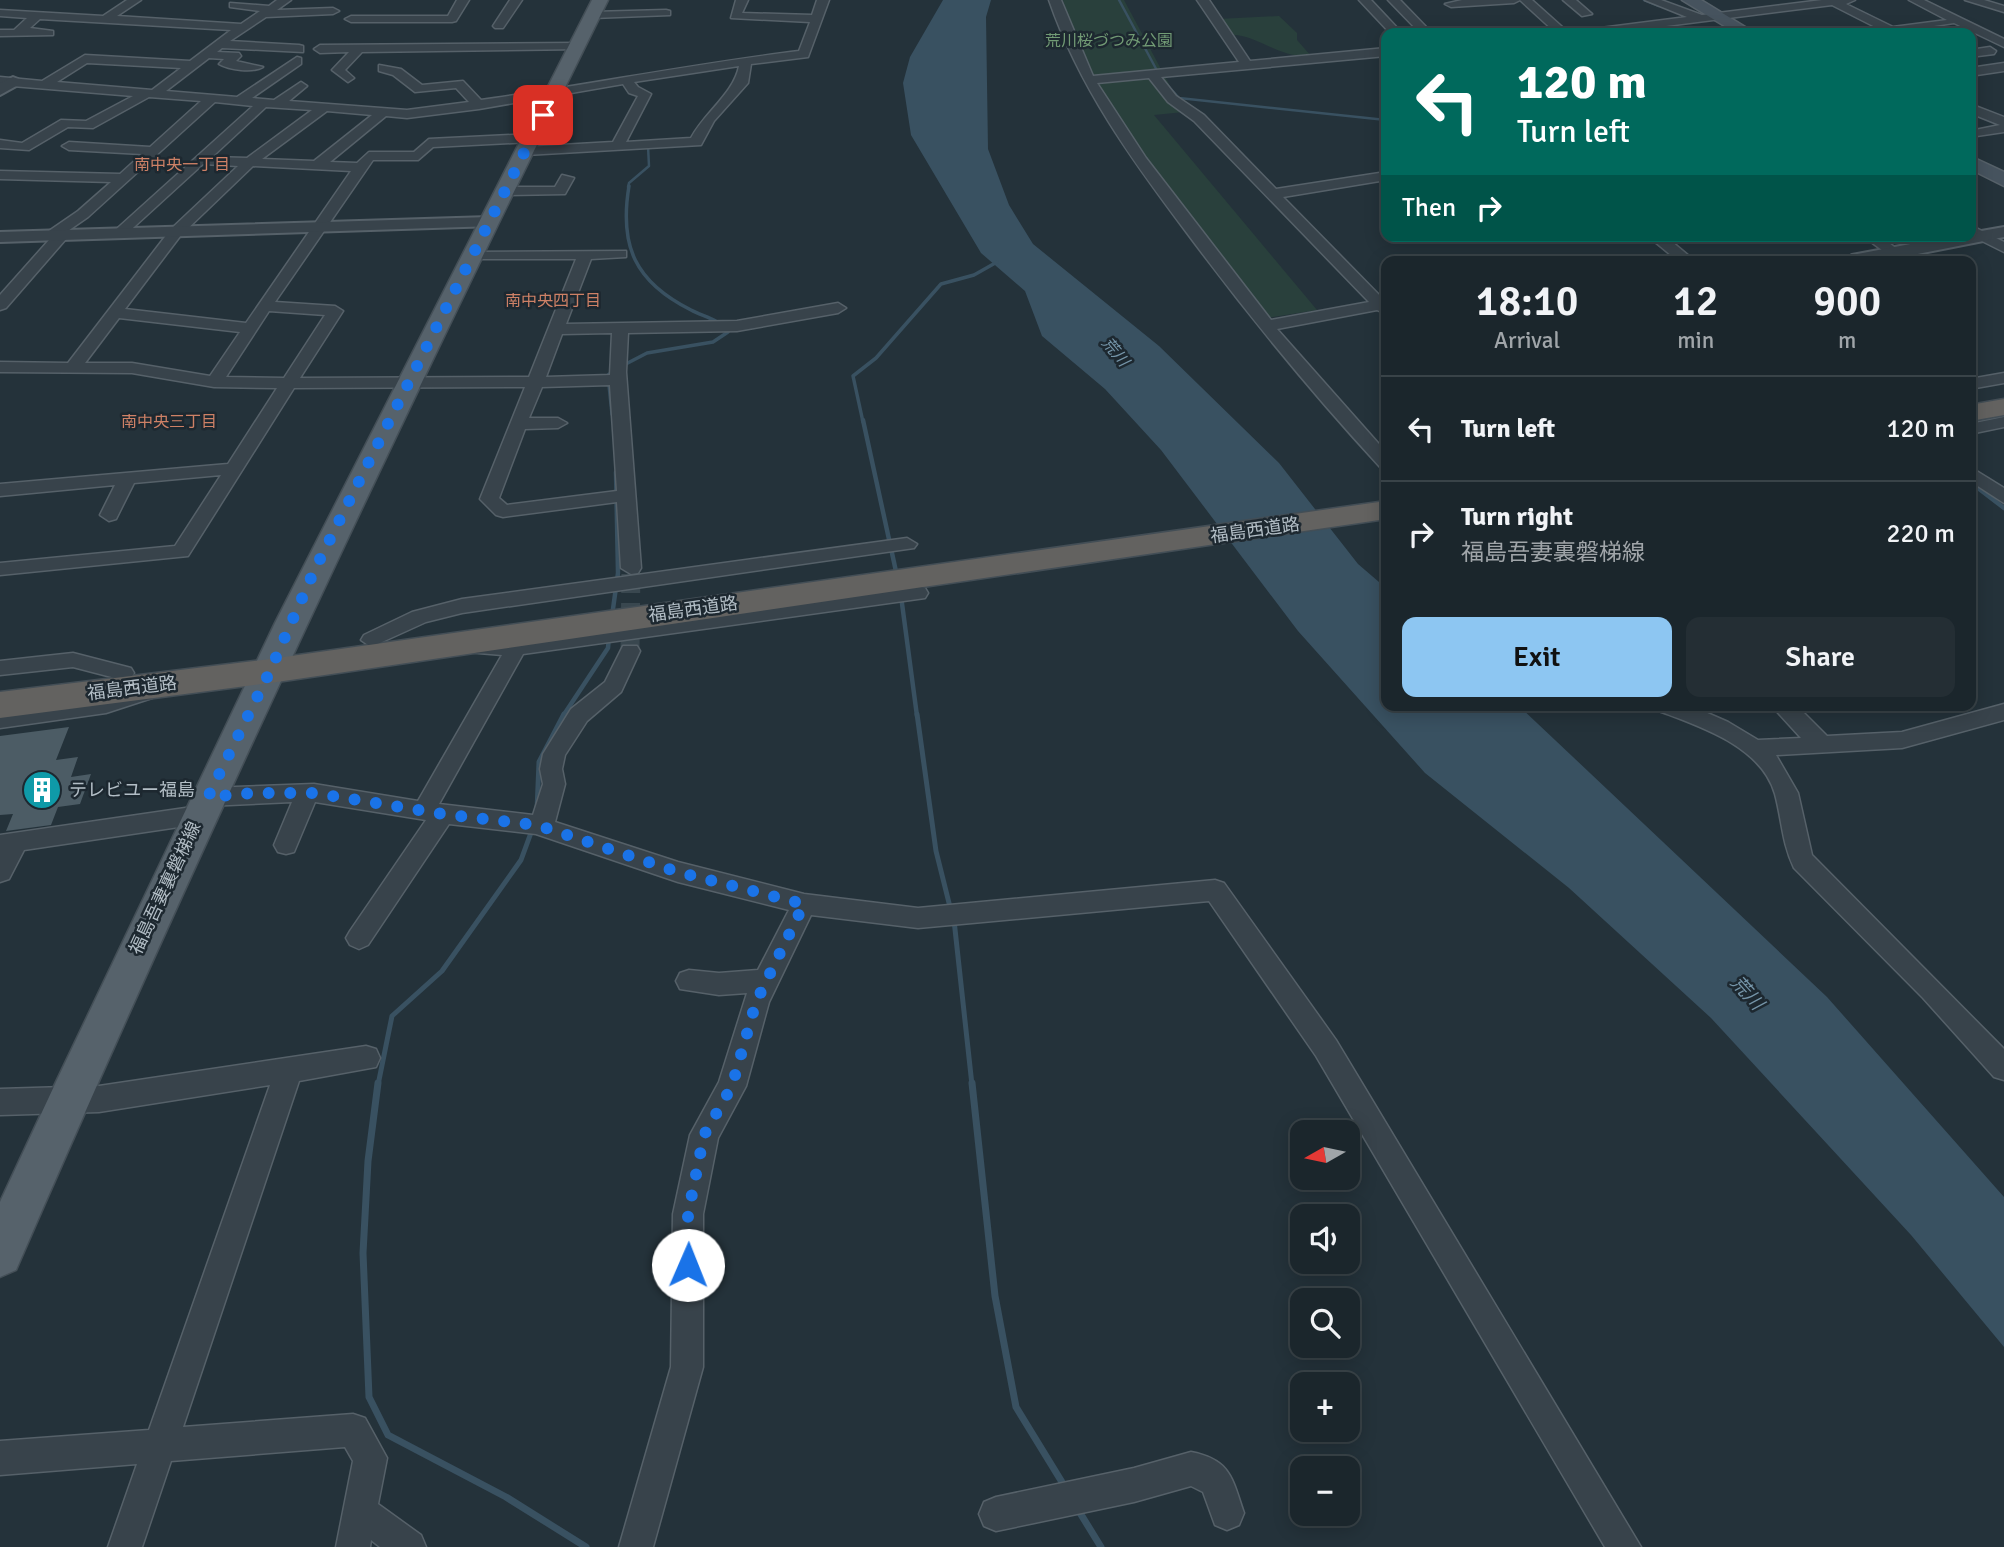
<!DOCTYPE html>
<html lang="en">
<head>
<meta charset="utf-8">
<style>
	:root { --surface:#1b262c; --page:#242e34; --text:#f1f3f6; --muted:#a0a5a9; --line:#394348; --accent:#8dc6f2 }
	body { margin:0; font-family:Signika,"Noto Sans JP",sans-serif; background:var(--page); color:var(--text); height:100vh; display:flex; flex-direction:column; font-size:26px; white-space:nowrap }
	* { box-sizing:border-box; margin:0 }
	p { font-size:23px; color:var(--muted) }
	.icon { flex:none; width:38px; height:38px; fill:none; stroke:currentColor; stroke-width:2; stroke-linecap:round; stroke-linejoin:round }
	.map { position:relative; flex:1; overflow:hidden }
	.details { position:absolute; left:1381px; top:256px; width:595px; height:455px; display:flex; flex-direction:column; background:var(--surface); border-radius:14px; box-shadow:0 4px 18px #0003,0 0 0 2px var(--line) }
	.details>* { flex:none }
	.top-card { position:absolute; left:1381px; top:28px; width:595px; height:214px; border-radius:14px; box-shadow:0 4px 18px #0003,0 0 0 2px var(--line); background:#00695c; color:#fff; overflow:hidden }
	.needle { width:46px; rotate:261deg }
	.fabs { position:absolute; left:1290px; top:1120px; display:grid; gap:14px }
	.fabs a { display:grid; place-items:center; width:70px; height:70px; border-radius:14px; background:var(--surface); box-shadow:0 4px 18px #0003,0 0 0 2px var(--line); font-size:35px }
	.pin { position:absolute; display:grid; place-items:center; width:60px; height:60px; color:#fff; margin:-30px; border-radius:14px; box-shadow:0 4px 10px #0006 }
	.me { position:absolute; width:77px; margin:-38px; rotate:1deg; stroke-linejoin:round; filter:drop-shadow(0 0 5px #0008) }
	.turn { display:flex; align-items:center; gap:24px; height:147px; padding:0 21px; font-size:32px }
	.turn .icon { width:91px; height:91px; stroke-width:2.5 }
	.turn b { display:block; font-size:49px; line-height:60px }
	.then { display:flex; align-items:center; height:66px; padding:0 21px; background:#0003; gap:14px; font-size:26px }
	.eta { display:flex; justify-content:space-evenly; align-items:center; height:119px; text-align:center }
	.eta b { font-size:42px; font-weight:600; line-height:49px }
	.action { display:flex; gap:14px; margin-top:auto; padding:14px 21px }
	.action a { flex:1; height:80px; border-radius:14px; background:var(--accent); color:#111; font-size:28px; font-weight:600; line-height:80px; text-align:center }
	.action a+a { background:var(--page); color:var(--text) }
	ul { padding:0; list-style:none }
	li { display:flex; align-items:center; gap:21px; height:105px; padding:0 21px; border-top:2px solid var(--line) }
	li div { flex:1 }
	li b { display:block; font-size:26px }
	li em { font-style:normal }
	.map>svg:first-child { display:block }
	.green { fill:#29403c }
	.water { fill:#395161 }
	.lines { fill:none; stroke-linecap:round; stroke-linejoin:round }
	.stream-far4 { stroke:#395161; stroke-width:2.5 }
	.stream-far3 { stroke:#395161; stroke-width:3.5 }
	.stream-far2 { stroke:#395161; stroke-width:4.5 }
	.stream-far1 { stroke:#395161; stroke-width:5 }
	.stream { stroke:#395161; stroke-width:7 }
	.building { fill:#4c5c65 }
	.minor-tunnel { stroke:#39474f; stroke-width:19; stroke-dasharray:19 10; stroke-linecap:butt }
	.minor-casing { stroke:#566169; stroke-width:3 }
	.tertiary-casing { stroke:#566169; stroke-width:4 }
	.secondary-casing { stroke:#566169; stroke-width:3 }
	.primary-casing { stroke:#444f57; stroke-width:3 }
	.trunk-casing { stroke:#434e56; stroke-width:3 }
	.minor { fill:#38434b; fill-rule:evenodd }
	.tertiary { fill:#38434b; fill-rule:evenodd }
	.secondary { fill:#46535e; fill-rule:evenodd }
	.primary { fill:#56626b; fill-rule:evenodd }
	.trunk { fill:#636260; fill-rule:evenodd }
	.route { stroke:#1a73e8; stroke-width:12; stroke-dasharray:0 21.6 }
	.labels { text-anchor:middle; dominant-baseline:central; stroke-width:5; stroke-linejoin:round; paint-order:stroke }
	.far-park-label { font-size:16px; fill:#729b75; stroke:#1d2830 }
	.far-neighbourhood-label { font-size:16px; fill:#ce8166; stroke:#1d2830 }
	.far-water-label { font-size:16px; font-style:italic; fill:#7595a9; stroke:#1d2830 }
	.street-label { font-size:18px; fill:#b3bec6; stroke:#1d2830 }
	.poi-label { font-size:18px; fill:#b3bec6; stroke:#1d2830; text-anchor:start }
	.water-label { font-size:19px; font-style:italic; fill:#7595a9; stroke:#1d2830 }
</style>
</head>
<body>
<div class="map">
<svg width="2004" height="1547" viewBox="0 0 2004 1547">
	<rect width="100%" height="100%" fill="#24323a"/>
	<g class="green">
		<path d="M 1063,0 L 1124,0 L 1184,112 L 1154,115 L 1317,310 L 1267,318 L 1121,124 L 1079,52 Z"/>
		<path d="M 1279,16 L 1297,33 L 1297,40 L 1311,56 C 1277,59 1257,33 1230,35 L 1218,19 Z"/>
	</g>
	<path class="water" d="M 943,0 L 991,0 L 986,17 L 988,149 L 1009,205 L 1033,244 L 1159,346 L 1279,463 L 1358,564 L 1386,588 L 1386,705 L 1518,705 L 1827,997 L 2004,1197 L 2004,1347 L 1911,1235 L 1711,1018 L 1569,888 L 1425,773 L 1298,631 L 1161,450 L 1105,389 L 1042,336 L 1025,291 L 981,253 L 911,135 L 903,83 L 910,57 Z"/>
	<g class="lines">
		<g class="stream-far4">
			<path d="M 1119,0 L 1161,78 L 1179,98 L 1386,120"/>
			<path d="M 1644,0 L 1659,6"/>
			<path d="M 628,187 L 629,183 L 649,166 L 648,146"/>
		</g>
		<g class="stream-far3">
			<path d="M 1647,236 L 1661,246"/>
			<path d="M 622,366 L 647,353 L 713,342 L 728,332 C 719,319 704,317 691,310 C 635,282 619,246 629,186"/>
			<path d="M 612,414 L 608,375 L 614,371"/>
			<path d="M 863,422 L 853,376 L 876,358 L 941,284 L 974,275 L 997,262"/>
		</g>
		<g class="stream-far2">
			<path d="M 863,420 L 897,576"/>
			<path d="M 1970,482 L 2004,508"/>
			<path d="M 901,596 L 917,716"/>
			<path d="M 612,616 L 618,573 L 616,472"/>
			<path d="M 563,716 L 608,648 L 609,636"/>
		</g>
		<g class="stream-far1">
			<path d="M 917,714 L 936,851 L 951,911"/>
			<path d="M 537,810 L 539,762 L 564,714"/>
			<path d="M 954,920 L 972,1085"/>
			<path d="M 378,1085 L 392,1016 L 442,971 L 521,860 L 532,830"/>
		</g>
		<g class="stream">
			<path d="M 378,1083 L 368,1161 L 363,1253 L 369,1397 L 388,1435 L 506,1497 L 586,1547"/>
			<path d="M 972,1083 L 995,1296 L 1016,1407 L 1065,1487"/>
			<path d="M 1077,1508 L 1101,1547"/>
		</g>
	</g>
	<path class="building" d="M 69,727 L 56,760 L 78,757 L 71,777 L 91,774 L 80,804 L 58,807 L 51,825 L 6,831 L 13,814 L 0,815 L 0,736 Z"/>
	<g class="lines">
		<path class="minor-tunnel" d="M 630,651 L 631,568"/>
		<defs>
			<g id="minor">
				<path d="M 127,0 L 141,0 L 117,16 L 241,24 L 260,11 L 230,7 L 230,3 L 269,6 L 277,0 L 291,0 L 277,10 L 333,8 L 339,11 L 333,14 L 266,17 L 230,41 L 299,45 L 303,46 L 303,52 L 222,48 L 217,52 L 239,53 L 241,56 L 236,61 L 263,67 C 253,73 229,70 219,64 L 224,59 L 209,58 L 166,91 L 237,97 L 297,57 L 301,58 L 301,64 L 252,98 L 274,100 L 301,82 L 307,86 L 289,101 L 407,110 L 469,102 L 456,88 L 415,92 L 393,75 L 379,71 L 379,65 L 401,69 L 422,85 L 463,81 L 481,100 C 588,85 693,64 799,51 L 810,22 L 731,18 L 736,0 L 748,0 L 742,13 L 812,15 L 817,0 L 829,0 L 808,57 L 751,64 L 748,83 L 714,121 L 701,145 L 526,155 L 519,151 L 526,147 L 613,142 L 638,96 L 629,93 L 623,84 L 479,109 L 407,118 L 386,116 L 330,162 L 357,163 L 369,152 L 414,152 L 429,139 L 532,134 L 539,138 L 532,142 L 433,147 L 418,160 L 373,160 L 275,302 L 335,306 L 343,311 L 300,378 L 529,377 L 576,259 L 468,259 L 466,256 L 473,252 L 626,251 L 626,257 L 591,259 L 566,324 L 737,321 L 838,303 L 846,308 L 838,313 L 737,331 L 628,333 L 626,372 L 641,568 L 638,573 L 631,574 L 621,568 L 617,502 L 503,517 L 496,515 L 480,499 L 525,387 L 294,388 L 188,556 L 0,575 L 0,563 L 175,546 L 221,475 L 134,483 L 116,519 L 109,521 L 100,515 L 115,485 L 0,496 L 0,484 L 228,464 L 277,388 L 214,387 L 132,373 L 0,372 L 0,362 L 68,363 L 171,229 L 238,166 L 203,164 L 123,237 L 113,237 L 111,234 L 253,106 L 215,102 L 88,217 L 65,233 L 68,236 L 66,239 L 6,308 L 0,310 L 0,295 L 49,240 L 44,236 L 46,233 L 78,211 L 111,182 L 0,179 L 0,171 L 120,174 L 142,154 L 69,150 L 62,146 L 69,142 L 150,147 L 201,101 L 149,97 L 93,128 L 68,127 L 29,150 L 0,148 L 0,140 L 22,143 L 61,120 L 86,121 L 133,96 L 0,85 L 0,77 L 42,81 L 85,55 L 190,61 L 231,30 L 40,19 L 30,28 L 53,31 L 53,35 L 0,36 L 0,30 L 14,30 L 27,18 L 0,16 L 0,10 L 103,16 ZM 87,63 L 181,68 L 152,90 L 57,82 ZM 739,66 C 734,93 705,112 691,138 L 626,142 L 651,94 L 638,87 L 634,82 ZM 266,107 L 312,110 L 247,158 L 212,157 ZM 327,111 L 372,115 L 314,161 L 262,159 ZM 253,166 L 351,171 L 246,323 L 125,309 L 181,235 ZM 269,311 L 325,315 L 284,378 L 226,377 ZM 119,318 L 240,332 L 210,376 L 132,363 L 85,363 ZM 612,333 L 610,375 L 546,377 L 562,334 ZM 610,385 L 617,491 L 507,505 L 499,498 L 525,429 L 558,428 L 567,423 L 558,418 L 529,418 L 542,387 Z"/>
				<path d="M 457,0 L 469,0 L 456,21 L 452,22 L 351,22 L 345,19 L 351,16 L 448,16 Z"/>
				<path d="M 510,0 L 522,0 L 503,28 L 495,28 L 493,26 Z"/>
				<path d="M 1049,0 L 1061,0 L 1093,76 L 1239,62 L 1197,0 L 1209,0 L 1250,61 L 1386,48 L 1386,56 L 1161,77 L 1176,96 L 1204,115 L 1276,189 L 1386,172 L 1386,180 L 1283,197 L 1386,302 L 1386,314 L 1377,310 L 1277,329 L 1386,452 L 1386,468 L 1380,467 C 1310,391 1248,315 1187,233 C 1132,160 1079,87 1049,0 ZM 1149,78 L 1168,102 L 1194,121 L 1369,302 L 1271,320 L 1146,158 L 1097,83 Z"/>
				<path d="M 1359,0 L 1371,0 L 1402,33 L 1390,33 Z"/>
				<path d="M 1388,0 L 1400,0 L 1432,33 L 1420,33 Z"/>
				<path d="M 1462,0 L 1532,0 L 1569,33 L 1556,33 L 1520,0 L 1514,3 L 1451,7 L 1445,4 Z"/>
				<path d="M 1563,0 L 1576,0 L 1592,14 L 1582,16 Z"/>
				<path d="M 1645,0 L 1661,0 L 1702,15 L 1822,0 L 1855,0 L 1846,4 L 1893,27 L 1947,20 L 1909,0 L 1924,0 L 2004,39 L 2004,47 L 1954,23 L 1887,33 L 1832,5 L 1611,33 L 1579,33 L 1585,30 L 1687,17 Z"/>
				<path d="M 1965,0 L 1984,0 L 2004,6 L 2004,12 Z"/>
				<path d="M 666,10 L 670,11 L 670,15 L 593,18 L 587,15 L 593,12 Z"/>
				<path d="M 578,43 L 584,47 L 582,49 L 362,52 L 345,70 L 354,78 L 348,82 L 332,70 L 349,52 L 320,53 L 314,49 L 320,45 Z"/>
				<path d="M 1990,47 L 1996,51 L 1994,54 L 1970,57 L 1970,50 Z"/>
				<path d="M 2004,63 L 2004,71 L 1970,76 L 1970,68 Z"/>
				<path d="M 1970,104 L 2004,117 L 2004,132 L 1970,137 L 1970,131 L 2000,125 L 1970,113 Z"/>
				<path d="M 562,175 L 574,178 L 565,194 L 506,195 L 499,191 L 506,187 L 555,187 Z"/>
				<path d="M 1970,225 L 2004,242 L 2004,252 L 1970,235 Z"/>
				<path d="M 1648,236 L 1665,236 L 1695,261 L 1678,261 Z"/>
				<path d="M 1863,236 L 1880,236 L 1902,253 L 1895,257 L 1890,256 Z"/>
				<path d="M 2004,373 L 2004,383 L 1970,389 L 1970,379 Z"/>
				<path d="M 2004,417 L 2004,427 L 1970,434 L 1970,424 Z"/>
				<path d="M 1970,467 L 2004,488 L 2004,503 L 1970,481 Z"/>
				<path d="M 907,538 L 917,544 L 914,548 L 462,613 L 426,622 L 371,647 L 361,640 L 364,635 L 412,612 L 462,599 Z"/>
				<path d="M 918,586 L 925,588 L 928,593 L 925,598 L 523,654 L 439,804 L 533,815 L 543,784 L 540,769 L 543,754 L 571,709 L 605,682 L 623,646 L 637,646 L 640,651 L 621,692 L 587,721 L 565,755 L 562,769 L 565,784 L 555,822 L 678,862 L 804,894 L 918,908 L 1215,880 L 1224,883 L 1336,1040 L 1641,1547 L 1605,1547 L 1316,1056 L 1209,901 L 918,928 L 811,915 L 769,1002 L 746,1086 L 718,1138 L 703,1214 L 703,1367 L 653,1547 L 619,1547 L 671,1367 L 673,1214 L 690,1135 L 719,1082 L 747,993 L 719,995 L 680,989 L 676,981 L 680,973 L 689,970 L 719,973 L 758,970 L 789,910 L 678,882 L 536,834 L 449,824 L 368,945 L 359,949 L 350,945 L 346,938 L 350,931 L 426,820 L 315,802 L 294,852 L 286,854 L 278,852 L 274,845 L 292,802 L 208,806 L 200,803 L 196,797 L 200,791 L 208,788 L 314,784 L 418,801 L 502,655 L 467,652 L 464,647 L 467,642 L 516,641 Z"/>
				<path d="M 73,653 L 131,668 L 134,673 L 131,678 L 123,680 L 73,667 L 0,675 L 0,661 Z"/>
				<path d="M 144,685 L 152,688 L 155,693 L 152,698 L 106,713 L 0,728 L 0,712 L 105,697 Z"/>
				<path d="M 2004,704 L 2004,720 L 1902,748 L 1776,755 L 1798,793 L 1812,855 L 2004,1049 L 2004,1080 L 1994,1077 L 1923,998 L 1794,868 C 1782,843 1782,820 1775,794 C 1761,746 1701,727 1659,711 L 1656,705 L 1689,705 L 1728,722 L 1758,740 L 1801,738 L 1771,705 L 1796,705 L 1827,736 L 1902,732 Z"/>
				<path d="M 199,806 L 207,809 L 211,815 L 207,821 L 199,824 L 24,850 L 9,879 L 0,882 L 0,835 Z"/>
				<path d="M 366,1046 L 376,1049 L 380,1058 L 376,1067 L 299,1081 L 183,1427 L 353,1414 L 365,1418 L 387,1458 L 378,1504 L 421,1535 L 426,1547 L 380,1547 L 371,1540 L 370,1547 L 336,1547 L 353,1461 L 345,1447 L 171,1461 L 142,1547 L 108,1547 L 137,1464 L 0,1475 L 0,1441 L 149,1430 L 270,1085 L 99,1112 L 0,1115 L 0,1089 L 99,1086 Z"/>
				<path d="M 1191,1452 C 1231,1460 1232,1478 1244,1513 L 1239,1525 L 1227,1530 L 1215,1525 L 1203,1492 L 1191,1486 L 1134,1502 L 996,1531 L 984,1526 L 979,1514 L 984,1502 L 996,1497 L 1134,1468 Z"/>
			</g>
			<g id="tertiary">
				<path d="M 13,77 L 18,79 L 18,85 L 0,95 L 0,83 Z"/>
				<path d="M 489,217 L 495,218 L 498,222 L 495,226 L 0,242 L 0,232 Z"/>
				<path d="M 2004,227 L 2004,237 L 1882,261 L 1843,261 L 1852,255 L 1953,236 L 1970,236 L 1970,233 Z"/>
			</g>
			<g id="secondary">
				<path d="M 1682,0 L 1701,0 L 1755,33 L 1736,33 Z"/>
				<path d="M 1970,156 L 2004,172 L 2004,186 L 1970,169 Z"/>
			</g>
			<path id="primary" d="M 592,0 L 608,0 C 401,419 202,841 16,1270 L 0,1277 L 0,1202 L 56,1082 L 275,623 Z"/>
			<g id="trunk">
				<path d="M 2004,399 L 2004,415 L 1970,421 L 1970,405 Z"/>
				<path d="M 1386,501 L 1386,519 L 270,683 L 0,718 L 0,692 L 270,659 Z"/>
			</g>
		</defs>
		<use href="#minor" class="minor-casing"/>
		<use href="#tertiary" class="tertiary-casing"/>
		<use href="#secondary" class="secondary-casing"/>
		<use href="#primary" class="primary-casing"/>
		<use href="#trunk" class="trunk-casing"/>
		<use href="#minor" class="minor"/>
		<use href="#tertiary" class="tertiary"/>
		<use href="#secondary" class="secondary"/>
		<use href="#primary" class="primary"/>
		<use href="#trunk" class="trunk"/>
	</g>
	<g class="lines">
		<path class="route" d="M 543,115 L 314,571 L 270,671 L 208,797 L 253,793 L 314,793 L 443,814 L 537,825 L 678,872 L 804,904 L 756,1002 L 732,1086 L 704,1135 L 688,1214 L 688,1265"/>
	</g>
	<defs>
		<symbol id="building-disc" viewBox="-11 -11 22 22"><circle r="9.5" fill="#0f9aa8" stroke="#1d2830"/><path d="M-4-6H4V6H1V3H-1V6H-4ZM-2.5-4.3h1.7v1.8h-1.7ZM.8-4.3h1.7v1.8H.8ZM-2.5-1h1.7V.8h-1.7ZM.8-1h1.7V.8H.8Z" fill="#fff"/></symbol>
	</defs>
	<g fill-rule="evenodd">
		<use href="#building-disc" x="20" y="768" width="44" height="44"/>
	</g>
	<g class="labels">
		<g class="far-park-label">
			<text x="1109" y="41">荒川桜づつみ公園</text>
		</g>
		<g class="far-neighbourhood-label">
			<text x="182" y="165">南中央一丁目</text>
			<text x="553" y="301">南中央四丁目</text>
			<text x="169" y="422">南中央三丁目</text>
		</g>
		<g class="far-water-label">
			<text transform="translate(1115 352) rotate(50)">荒川</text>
		</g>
		<g class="street-label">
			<text transform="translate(1255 530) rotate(-8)">福島西道路</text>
			<text transform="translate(693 609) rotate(-8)">福島西道路</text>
			<text transform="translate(132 688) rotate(-7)">福島西道路</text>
			<text transform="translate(165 888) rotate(-65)">福島吾妻裏磐梯線</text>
		</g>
		<g class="poi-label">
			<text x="69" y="790">テレビユー福島</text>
		</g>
		<g class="water-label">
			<text transform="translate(1747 993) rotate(48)">荒川</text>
		</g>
	</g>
</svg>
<div class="fabs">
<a><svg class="needle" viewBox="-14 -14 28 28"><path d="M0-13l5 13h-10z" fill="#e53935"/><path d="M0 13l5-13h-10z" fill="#a0a5a9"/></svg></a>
<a><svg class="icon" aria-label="sound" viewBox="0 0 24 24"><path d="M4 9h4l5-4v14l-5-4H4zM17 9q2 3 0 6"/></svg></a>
<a><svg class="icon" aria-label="search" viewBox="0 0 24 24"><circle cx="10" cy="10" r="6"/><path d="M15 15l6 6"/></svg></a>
<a>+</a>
<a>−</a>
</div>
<div class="pin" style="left:543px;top:115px;background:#d93025"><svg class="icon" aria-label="arrive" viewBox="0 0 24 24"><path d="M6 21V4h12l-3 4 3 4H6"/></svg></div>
<svg class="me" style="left:688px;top:1265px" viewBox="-20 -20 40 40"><circle r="19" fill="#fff"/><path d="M0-13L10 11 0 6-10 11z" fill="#1a73e8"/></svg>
<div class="top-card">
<div class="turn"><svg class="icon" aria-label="left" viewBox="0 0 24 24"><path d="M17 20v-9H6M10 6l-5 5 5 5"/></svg><div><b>120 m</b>Turn left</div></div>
<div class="then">Then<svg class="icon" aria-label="right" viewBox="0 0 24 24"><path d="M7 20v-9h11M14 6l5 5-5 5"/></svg></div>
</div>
<section class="details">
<div class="eta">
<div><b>18:10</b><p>Arrival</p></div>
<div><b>12</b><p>min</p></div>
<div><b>900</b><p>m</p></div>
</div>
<ul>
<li><svg class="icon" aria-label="left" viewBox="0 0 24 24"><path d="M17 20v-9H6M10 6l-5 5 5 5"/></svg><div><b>Turn left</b></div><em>120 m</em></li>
<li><svg class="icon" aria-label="right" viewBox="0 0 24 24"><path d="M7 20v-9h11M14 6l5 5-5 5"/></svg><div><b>Turn right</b><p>福島吾妻裏磐梯線</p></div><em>220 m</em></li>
</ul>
<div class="action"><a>Exit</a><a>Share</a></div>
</section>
</div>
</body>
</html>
